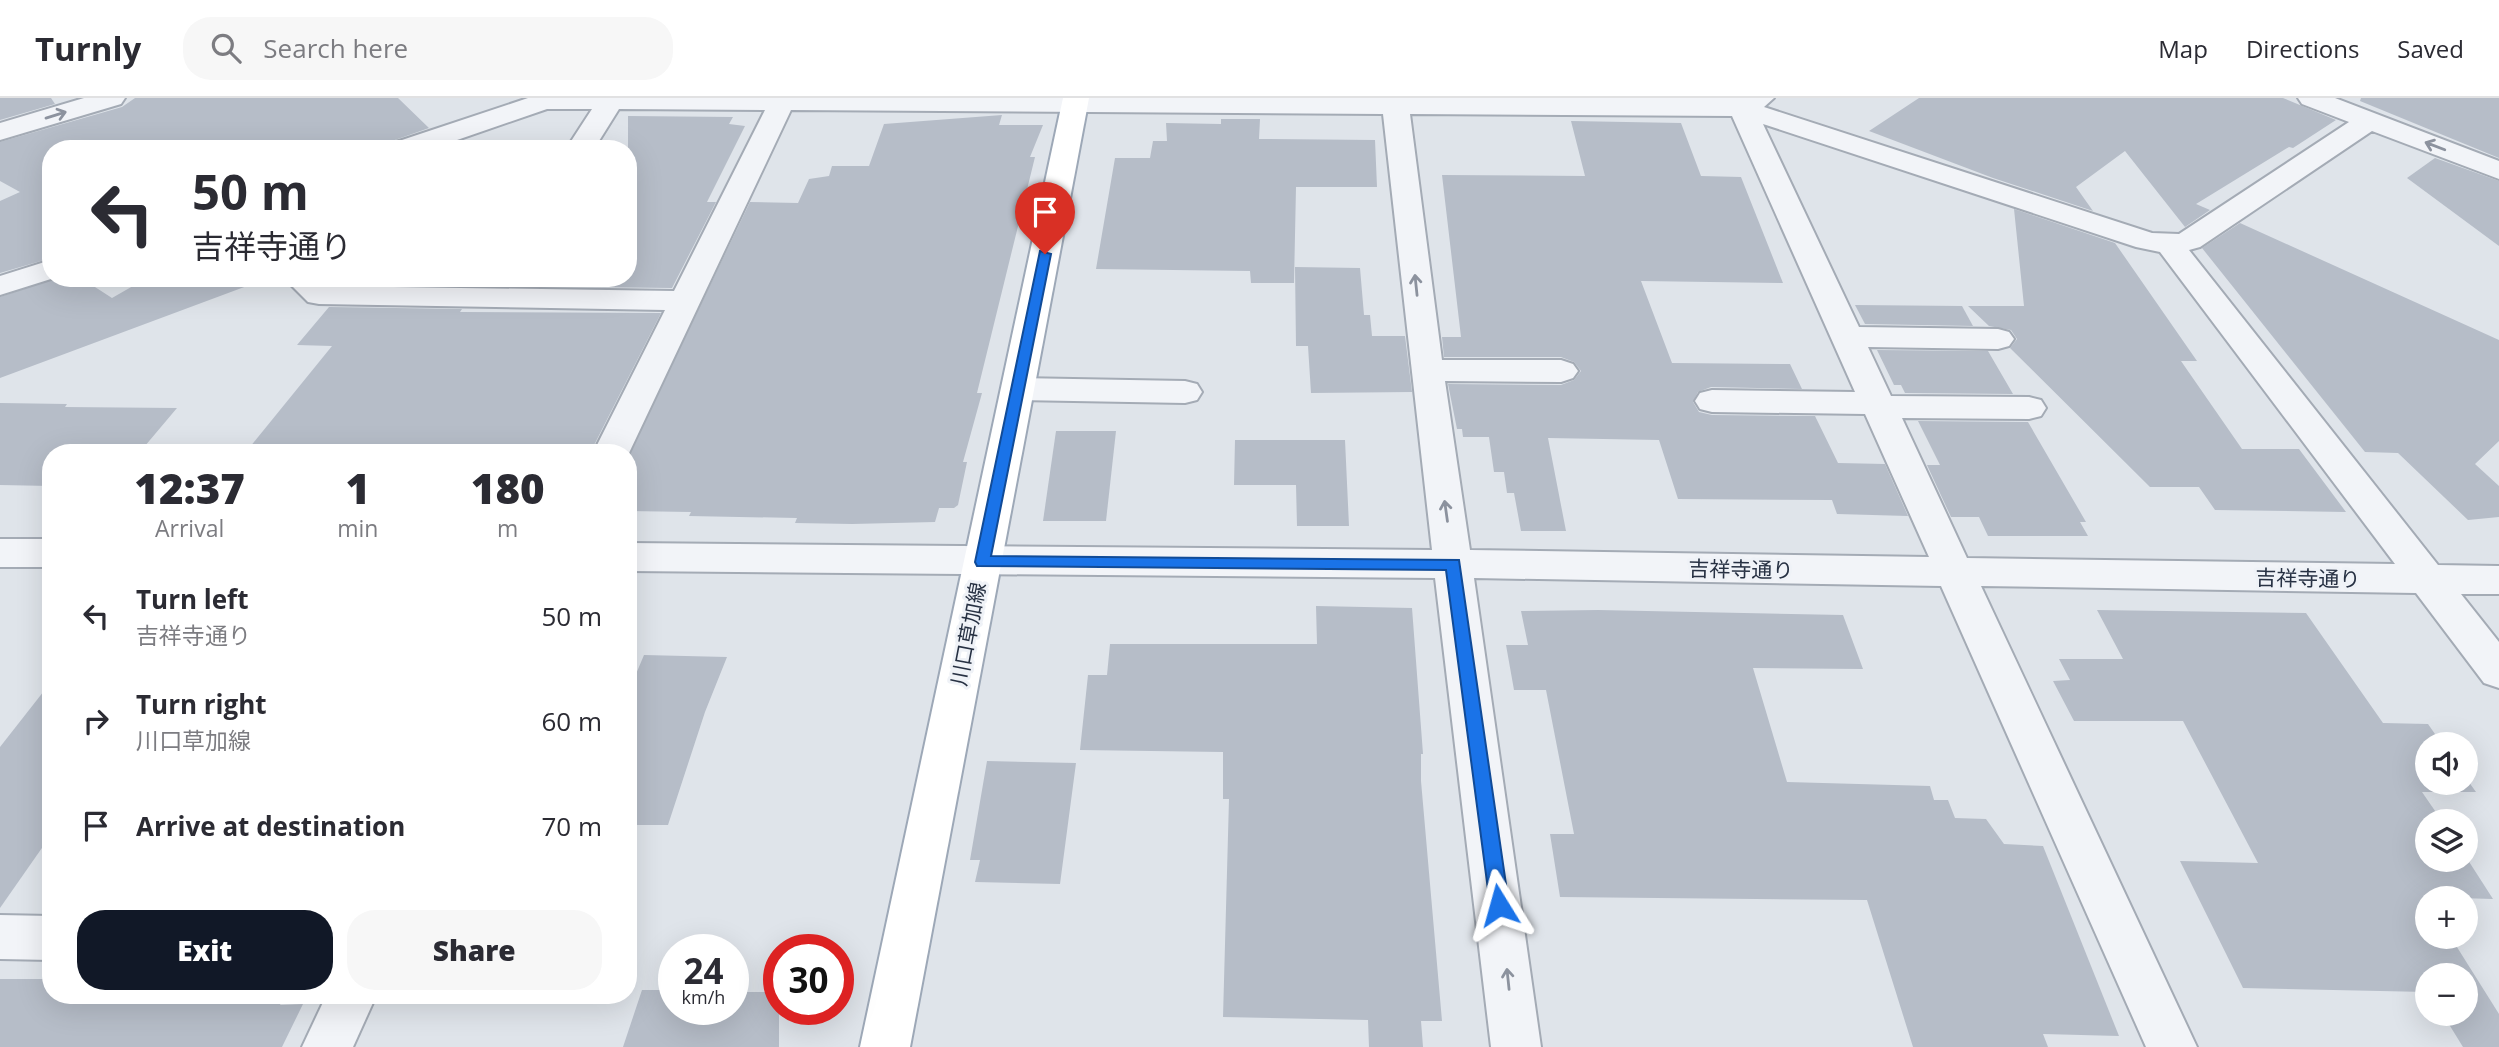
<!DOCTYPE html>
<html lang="en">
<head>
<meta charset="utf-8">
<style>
	:root { --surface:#fff; --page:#f7f7f7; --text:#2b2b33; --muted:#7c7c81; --line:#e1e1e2; --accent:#111827 }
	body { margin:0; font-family:"Open Sans","Noto Sans JP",sans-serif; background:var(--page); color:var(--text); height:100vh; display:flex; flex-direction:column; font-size:26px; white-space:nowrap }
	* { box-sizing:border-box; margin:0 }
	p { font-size:23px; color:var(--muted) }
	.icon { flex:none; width:38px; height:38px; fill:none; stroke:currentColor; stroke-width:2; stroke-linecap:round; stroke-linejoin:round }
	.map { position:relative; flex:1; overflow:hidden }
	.details { position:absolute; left:42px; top:346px; width:595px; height:560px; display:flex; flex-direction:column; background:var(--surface); border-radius:28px; box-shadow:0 7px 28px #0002 }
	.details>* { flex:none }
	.banner { position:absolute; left:42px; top:42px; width:595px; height:147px; border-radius:28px; box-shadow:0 7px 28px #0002; background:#fff; color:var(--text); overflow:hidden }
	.tools { position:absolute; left:2415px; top:634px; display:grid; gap:14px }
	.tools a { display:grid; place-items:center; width:63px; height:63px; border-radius:50%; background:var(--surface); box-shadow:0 7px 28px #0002; font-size:35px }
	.speed { position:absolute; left:658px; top:836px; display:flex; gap:14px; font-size:35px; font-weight:700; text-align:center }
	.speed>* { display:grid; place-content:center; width:91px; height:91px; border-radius:50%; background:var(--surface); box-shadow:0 7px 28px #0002; line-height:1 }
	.speed small { font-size:18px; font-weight:400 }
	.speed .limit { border:10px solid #d22; background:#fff; color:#111 }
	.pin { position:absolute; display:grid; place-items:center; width:60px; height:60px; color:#fff; margin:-72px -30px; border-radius:50% 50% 50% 0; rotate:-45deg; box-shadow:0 0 7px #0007 }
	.pin .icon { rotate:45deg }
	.me { position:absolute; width:77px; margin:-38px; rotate:352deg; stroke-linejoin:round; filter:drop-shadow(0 0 5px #0008) }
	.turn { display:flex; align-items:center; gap:24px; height:147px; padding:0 35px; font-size:32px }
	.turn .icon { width:91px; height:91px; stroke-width:2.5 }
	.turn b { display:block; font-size:49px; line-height:60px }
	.eta { display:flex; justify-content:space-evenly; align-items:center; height:119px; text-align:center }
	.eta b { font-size:42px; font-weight:800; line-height:49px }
	.button { display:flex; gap:14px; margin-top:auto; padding:14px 35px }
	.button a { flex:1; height:80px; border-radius:28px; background:var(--accent); color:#fff; font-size:28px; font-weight:800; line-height:80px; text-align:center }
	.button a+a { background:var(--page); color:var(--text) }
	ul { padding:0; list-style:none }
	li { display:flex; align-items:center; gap:21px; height:105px; padding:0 35px }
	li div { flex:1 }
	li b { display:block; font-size:26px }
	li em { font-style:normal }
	header { display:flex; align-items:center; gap:42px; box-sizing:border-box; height:98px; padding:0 35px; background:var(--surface); border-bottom:2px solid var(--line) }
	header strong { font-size:33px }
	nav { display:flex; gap:38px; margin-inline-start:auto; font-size:24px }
	.search { width:490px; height:63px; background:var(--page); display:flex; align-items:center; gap:18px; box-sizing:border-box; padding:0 24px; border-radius:28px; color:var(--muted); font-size:26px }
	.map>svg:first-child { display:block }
	.building { fill:#b6bdc8 }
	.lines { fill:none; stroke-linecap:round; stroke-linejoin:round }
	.minor-casing { stroke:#a4abb5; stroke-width:4 }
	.major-casing { stroke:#9da8b7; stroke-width:4 }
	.minor { fill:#f2f4f8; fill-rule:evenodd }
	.major { fill:#fff; fill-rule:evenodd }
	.oneway { stroke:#8c929e }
	.route { fill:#1a73e8; stroke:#114b97; stroke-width:2 }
	.labels { text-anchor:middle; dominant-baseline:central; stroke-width:6; stroke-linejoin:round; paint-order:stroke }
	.street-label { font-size:21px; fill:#273143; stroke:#eff2f7 }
</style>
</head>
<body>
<header>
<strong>Turnly</strong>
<div class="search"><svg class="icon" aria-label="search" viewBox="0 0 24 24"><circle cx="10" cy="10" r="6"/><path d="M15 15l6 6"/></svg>Search here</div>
<nav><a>Map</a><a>Directions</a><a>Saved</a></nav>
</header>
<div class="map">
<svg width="2499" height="949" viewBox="0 0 2499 949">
	<rect width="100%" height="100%" fill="#dfe4ea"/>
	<g class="building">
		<path d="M 0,0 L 51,0 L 55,6 L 0,22 Z"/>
		<path d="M 135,0 L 398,0 L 429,30 L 392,43 L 387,51 L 51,51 L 51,160 L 0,175 L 0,103 L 20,94 L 0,83 L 0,44 L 122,9 Z"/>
		<path d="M 1919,0 L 2283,0 L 2336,22 L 2293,50 L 2289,49 L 2196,106 L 2210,112 L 2185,129 L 2125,53 L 2076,89 L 2093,113 L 1993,80 L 1869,33 Z"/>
		<path d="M 2361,0 L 2499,0 L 2499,60 L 2360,3 Z"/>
		<path d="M 1002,17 L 999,27 L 1043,27 L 1030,59 L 1035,59 L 977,295 L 982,295 L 963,364 L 967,364 L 958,407 L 954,410 L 939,410 L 935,424 L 852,426 L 795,425 L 797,420 L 689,418 L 691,414 L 628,413 L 628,358 L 750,104 L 798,105 L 809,81 L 829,78 L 832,68 L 869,68 L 884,26 Z"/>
		<path d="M 628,18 L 733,19 L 729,26 L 745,28 L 707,104 L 716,104 L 672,190 L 586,189 L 591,180 L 628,180 Z"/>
		<path d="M 1221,21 L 1260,21 L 1259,41 L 1375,42 L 1377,89 L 1296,89 L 1294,185 L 1251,185 L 1250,173 L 1096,171 L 1115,60 L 1150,60 L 1153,43 L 1167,43 L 1166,25 L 1221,26 Z"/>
		<path d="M 1571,23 L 1681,25 L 1701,78 L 1741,79 L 1783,185 L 1641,183 L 1672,265 L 1790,266 L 1802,291 L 1711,289 L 1698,294 L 1693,304 L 1699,314 L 1712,317 L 1815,318 L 1838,365 L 1885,366 L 1908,418 L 1837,416 L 1832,402 L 1678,401 L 1659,342 L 1548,340 L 1566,433 L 1521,433 L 1514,395 L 1507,395 L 1504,374 L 1494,374 L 1489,339 L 1463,339 L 1462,331 L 1457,331 L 1448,286 L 1561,287 L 1574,282 L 1581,273 L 1574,264 L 1561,259 L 1444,259 L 1442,239 L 1461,239 L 1442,77 L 1585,78 Z"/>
		<path d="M 2435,60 L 2499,83 L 2499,148 L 2407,80 Z"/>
		<path d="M 2014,111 L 2115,145 L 2197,263 L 2181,263 L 2242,351 L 2299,351 L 2346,414 L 2215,412 L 2199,389 L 2150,389 L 2010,250 L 2017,241 L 2011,232 L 1989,228 L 1968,208 L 2024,208 Z"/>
		<path d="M 2240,125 L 2499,242 L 2499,343 L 2475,366 L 2499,388 L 2499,419 L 2468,422 L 2398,355 L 2365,354 L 2202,150 Z"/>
		<path d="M 1295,169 L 1360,170 L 1364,217 L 1370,217 L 1372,238 L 1405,238 L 1412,294 L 1311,295 L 1308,248 L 1296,248 Z"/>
		<path d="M 56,180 L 81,180 L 112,200 L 147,180 L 254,180 L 255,185 L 0,280 L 0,199 Z"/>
		<path d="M 353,180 L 483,180 L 478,188 L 348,186 Z"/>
		<path d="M 1855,207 L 1962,208 L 1973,228 L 1865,226 Z"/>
		<path d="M 329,209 L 462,211 L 460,214 L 661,215 L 590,355 L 245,355 L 332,248 L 297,247 Z"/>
		<path d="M 1877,252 L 1988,253 L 2013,296 L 1905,295 L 1901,287 L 1894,287 Z"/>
		<path d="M 0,305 L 67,306 L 65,309 L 177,310 L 139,355 L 51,355 L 51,388 L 0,387 Z"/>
		<path d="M 1918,323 L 2028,324 L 2086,424 L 2080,424 L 2088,438 L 1988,438 L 1979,419 L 1951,419 L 1927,367 L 1940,367 Z"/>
		<path d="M 1056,333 L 1116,333 L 1106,423 L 1043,423 Z"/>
		<path d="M 1235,342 L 1345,342 L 1349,428 L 1297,428 L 1296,387 L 1234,387 Z"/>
		<path d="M 1316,508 L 1412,510 L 1423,656 L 1421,656 L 1421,683 L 1442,923 L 1421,923 L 1423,949 L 1369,949 L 1368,922 L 1223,919 L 1229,701 L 1223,701 L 1223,654 L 1080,652 L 1088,577 L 1107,577 L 1110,546 L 1317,546 Z"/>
		<path d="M 1598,512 L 1843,517 L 1863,571 L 1753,570 L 1787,684 L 1930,688 L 1934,702 L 1948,702 L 1955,720 L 1986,721 L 2004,746 L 2043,748 L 2119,938 L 2043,936 L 2048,949 L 1913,949 L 1867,802 L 1560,799 L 1550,736 L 1574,736 L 1546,592 L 1514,592 L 1506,547 L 1528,547 L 1521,513 Z"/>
		<path d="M 2097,512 L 2306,515 L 2383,625 L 2428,626 L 2442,646 L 2427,646 L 2427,684 L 2466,684 L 2466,680 L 2476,694 L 2422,694 L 2442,723 L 2427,723 L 2427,761 L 2466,759 L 2493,801 L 2426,799 L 2427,838 L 2450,838 L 2499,916 L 2499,949 L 2463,949 L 2442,915 L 2466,915 L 2466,877 L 2427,877 L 2427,894 L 2243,890 L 2180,763 L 2258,765 L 2183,623 L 2074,623 L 2053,583 L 2070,582 L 2059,561 L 2123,561 Z"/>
		<path d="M 644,557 L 727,559 L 705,614 L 668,727 L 628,727 L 628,595 Z"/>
		<path d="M 51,584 L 51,737 L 0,810 L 0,649 Z"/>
		<path d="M 987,663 L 1076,665 L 1060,786 L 975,784 L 980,762 L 970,762 Z"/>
		<path d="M 0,881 L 51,881 L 51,898 L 285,898 L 280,907 L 303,906 L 282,949 L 0,949 Z"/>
		<path d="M 642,892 L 674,892 L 674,912 L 733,912 L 733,894 L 779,894 L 779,949 L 623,949 Z"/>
	</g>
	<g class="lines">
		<defs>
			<g id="minor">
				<path d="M 84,0 L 125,0 L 121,6 L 0,42 L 0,25 Z"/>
				<path d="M 528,0 L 1774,0 L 1764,9 L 2152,135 L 2179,136 L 2349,24 L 2302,6 L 2298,0 L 2335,0 L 2499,63 L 2499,81 L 2372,33 L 2200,149 L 2189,152 L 2438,467 L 2499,468 L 2499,496 L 2461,496 L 2499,544 L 2499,590 L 2484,585 L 2416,495 L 1981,488 L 2197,949 L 2146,949 L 1941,488 L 1474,480 L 1541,949 L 1491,949 L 1435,480 L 628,473 L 628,445 L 1432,452 L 1383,16 L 791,12 L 629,355 L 593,355 L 665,212 L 319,206 L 308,204 L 284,180 L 318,180 L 327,188 L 674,193 L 765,12 L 619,11 L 594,51 L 566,51 L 592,11 L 547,11 L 431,51 L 389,51 L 393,45 ZM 1410,16 L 1732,18 L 1855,294 L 1712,292 L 1700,295 L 1695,303 L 1700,311 L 1712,314 L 1865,316 L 1929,459 L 1470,452 L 1445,283 L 1561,284 L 1573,280 L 1578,273 L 1573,266 L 1561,262 L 1442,262 ZM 1763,26 L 2136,149 L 2160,154 L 2395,466 L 1967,460 L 1902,320 L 2029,321 L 2041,318 L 2046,310 L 2041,302 L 2029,299 L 1891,298 L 1868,249 L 1998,251 L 2009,248 L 2014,241 L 2009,234 L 1998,231 L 1859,229 Z"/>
				<path d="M 51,162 L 51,180 L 54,180 L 0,197 L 0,178 Z"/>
				<path d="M 1018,280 L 1185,283 L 1197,286 L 1202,294 L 1197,302 L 1185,305 L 1018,302 L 1006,299 L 1001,291 L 1006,283 Z"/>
				<rect x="0" y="441" width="51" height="28"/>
				<path d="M 0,817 L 51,818 L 51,862 L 0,861 Z"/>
				<path d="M 326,898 L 376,898 L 353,949 L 302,949 Z"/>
			</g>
			<path id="major" d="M 1063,0 L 1089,0 L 910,949 L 860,949 Z"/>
		</defs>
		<use href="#minor" class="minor-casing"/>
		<use href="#major" class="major-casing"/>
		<use href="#minor" class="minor"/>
		<use href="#major" class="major"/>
	</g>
	<defs><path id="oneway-shaft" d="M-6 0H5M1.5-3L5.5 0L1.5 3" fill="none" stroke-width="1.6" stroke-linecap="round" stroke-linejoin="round" transform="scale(1.75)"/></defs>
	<g class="oneway">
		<use href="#oneway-shaft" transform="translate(56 17) rotate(-17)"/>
		<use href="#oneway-shaft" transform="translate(2435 48) rotate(-159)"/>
		<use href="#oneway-shaft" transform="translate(1416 187) rotate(-96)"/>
		<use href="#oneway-shaft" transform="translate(1446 413) rotate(-98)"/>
		<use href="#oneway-shaft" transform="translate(1508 881) rotate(-96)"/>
	</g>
	<path class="route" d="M 1040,153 L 1051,156 L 991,458 L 1459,462 L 1509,807 L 1506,813 L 1499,816 L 1493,813 L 1490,807 L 1446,472 L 977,468 L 975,464 Z"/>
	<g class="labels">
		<g class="street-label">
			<text transform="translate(1741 471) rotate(1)">吉祥寺通り</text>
			<text transform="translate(2308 480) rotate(1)">吉祥寺通り</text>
			<text transform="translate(968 536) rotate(-79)">川口草加線</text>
		</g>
	</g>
</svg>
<div class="tools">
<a><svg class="icon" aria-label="sound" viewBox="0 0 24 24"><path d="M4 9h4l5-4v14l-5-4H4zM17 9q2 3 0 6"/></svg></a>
<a><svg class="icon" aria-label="layers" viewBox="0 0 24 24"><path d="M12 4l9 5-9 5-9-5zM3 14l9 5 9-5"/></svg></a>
<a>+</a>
<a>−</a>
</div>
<div class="speed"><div>24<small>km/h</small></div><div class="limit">30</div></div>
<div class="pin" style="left:1045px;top:156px;background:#d93025"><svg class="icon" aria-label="arrive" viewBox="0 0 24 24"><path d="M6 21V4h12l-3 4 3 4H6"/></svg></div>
<svg class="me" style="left:1499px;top:807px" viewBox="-20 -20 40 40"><path d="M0-17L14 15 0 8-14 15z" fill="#1a73e8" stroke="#fff" stroke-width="4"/></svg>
<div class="banner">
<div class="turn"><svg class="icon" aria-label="left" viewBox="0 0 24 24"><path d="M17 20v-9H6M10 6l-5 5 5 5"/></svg><div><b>50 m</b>吉祥寺通り</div></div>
</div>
<section class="details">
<div class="eta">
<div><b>12:37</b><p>Arrival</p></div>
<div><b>1</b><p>min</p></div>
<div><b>180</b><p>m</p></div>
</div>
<ul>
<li><svg class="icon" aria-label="left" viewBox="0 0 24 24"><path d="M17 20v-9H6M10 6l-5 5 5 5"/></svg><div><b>Turn left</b><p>吉祥寺通り</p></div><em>50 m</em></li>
<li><svg class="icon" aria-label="right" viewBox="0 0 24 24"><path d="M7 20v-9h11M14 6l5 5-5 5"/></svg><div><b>Turn right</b><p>川口草加線</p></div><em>60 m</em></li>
<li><svg class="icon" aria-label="arrive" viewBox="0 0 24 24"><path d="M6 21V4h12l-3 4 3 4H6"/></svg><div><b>Arrive at destination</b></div><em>70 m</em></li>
</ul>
<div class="button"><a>Exit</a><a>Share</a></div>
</section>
</div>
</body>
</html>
